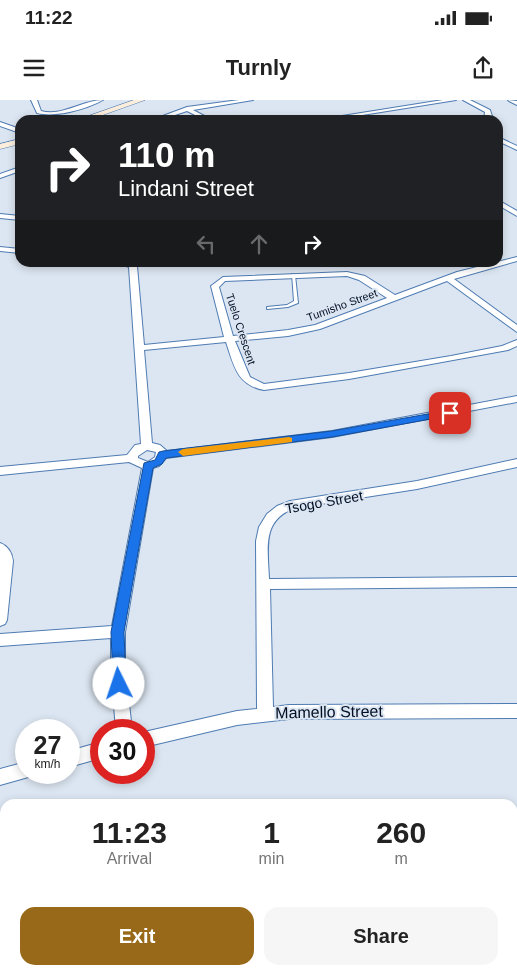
<!DOCTYPE html>
<html lang="en">
<head>
<meta charset="utf-8">
<style>
	:root { --surface:#fff; --page:#f6f6f6; --text:#222; --muted:#767676; --accent:#986919 }
	body { margin:0; font-family:Arial,sans-serif; background:var(--page); color:var(--text); height:100vh; display:flex; flex-direction:column; font-size:19px; white-space:nowrap }
	* { box-sizing:border-box; margin:0 }
	p { font-size:16px; color:var(--muted) }
	.icon { flex:none; width:28px; height:28px; fill:none; stroke:currentColor; stroke-width:2; stroke-linecap:round; stroke-linejoin:round }
	.map { position:relative; flex:1; overflow:hidden }
	.sheet { position:absolute; left:0px; top:699px; width:518px; height:176px; display:flex; flex-direction:column; background:var(--surface); border-radius:15px 15px 0 0; box-shadow:0 2px 8px #0003 }
	.sheet>* { flex:none }
	.hud { position:absolute; left:15px; top:15px; width:488px; height:152px; border-radius:15px; box-shadow:0 2px 8px #0003; background:#202124; color:#fff; overflow:hidden }
	.speed { position:absolute; left:15px; top:619px; display:flex; gap:10px; font-size:25px; font-weight:700; text-align:center }
	.speed>* { display:grid; place-content:center; width:65px; height:65px; border-radius:50%; background:var(--surface); box-shadow:0 2px 8px #0003; line-height:1 }
	.speed small { font-size:12px; font-weight:400 }
	.speed .limit { border:8px solid #d22; background:#fff; color:#111 }
	.pin { position:absolute; display:grid; place-items:center; width:42px; height:42px; color:#fff; margin:-21px; border-radius:10px; box-shadow:0 2px 8px #0006 }
	.me { position:absolute; width:55px; margin:-28px; rotate:356deg; stroke-linejoin:round; filter:drop-shadow(0 0 4px #0008) }
	.turn { display:flex; align-items:center; gap:18px; height:105px; padding:0 20px; font-size:22px }
	.turn .icon { width:65px; height:65px; stroke-width:2.5 }
	.turn b { display:block; font-size:35px; line-height:42px }
	.lanes { display:flex; align-items:center; height:48px; padding:0 20px; background:#0003; justify-content:center; gap:25px; direction:ltr }
	.lanes .off { opacity:.35 }
	.eta { display:flex; justify-content:space-evenly; align-items:center; height:85px; text-align:center }
	.eta b { font-size:30px; font-weight:800; line-height:35px }
	.action { display:flex; gap:10px; margin-top:auto; padding:10px 20px }
	.action a { flex:1; height:58px; border-radius:15px; background:var(--accent); color:#fff; font-size:20px; font-weight:800; line-height:58px; text-align:center }
	.action a+a { background:var(--page); color:var(--text) }
	.status { display:flex; justify-content:space-between; align-items:center; height:35px; padding:0 25px; background:var(--surface); direction:ltr }
	.status svg { height:14px; fill:currentColor }
	header { display:flex; justify-content:space-between; align-items:center; height:65px; padding:0 20px; background:var(--surface); font-size:22px; font-weight:800 }
	.map>svg:first-child { display:block }
	.lines { fill:none; stroke-linecap:round; stroke-linejoin:round }
	.lane-casing { stroke:#4e7bb2; stroke-width:2 }
	.street-casing { stroke:#4e7bb2; stroke-width:2 }
	.secondary-casing { stroke:#4e7bb2; stroke-width:1 }
	.lane { fill:#fff; fill-rule:evenodd }
	.street { fill:#fff; fill-rule:evenodd }
	.secondary { fill:#fceedb; fill-rule:evenodd }
	.route { fill:#1a73e8; stroke:#114b97 }
	.slow { fill:#f59e0b }
	.labels { text-anchor:middle; dominant-baseline:central; stroke-width:4; stroke-linejoin:round; paint-order:stroke }
	.far-street-label { font-size:11px; fill:#010e23; stroke:#dce6f2 }
	.street-label { font-size:14px; fill:#010e23; stroke:#dce6f2 }
	.near-street-label { font-size:16px; fill:#010e23; stroke:#dce6f2 }
</style>
</head>
<body>
<div class="status"><b>11:22</b><svg viewBox="0 0 49 12"><path d="M0 12V9h3v3zM5 12V6h3v6zM10 12V3h3v9zM15 12V0h3v12zM26 1h20v11H26zM47 4h2v5h-2z"/></svg></div>
<header><svg class="icon" aria-label="menu" viewBox="0 0 24 24"><path d="M4 6h16M4 12h16M4 18h16"/></svg>Turnly<svg class="icon" aria-label="share" viewBox="0 0 24 24"><path d="M12 15V3M7 8l5-5 5 5M5 13v7h14v-7"/></svg></header>
<div class="map">
<svg width="517" height="874" viewBox="0 0 517 874">
	<rect width="100%" height="100%" fill="#dce6f2"/>
	<g class="lines">
		<defs>
			<path id="lane" d="M 292,174 L 295,175 L 298,203 L 288,207 L 267,209 L 267,207 L 287,205 L 294,201 Z"/>
			<g id="street">
				<path d="M 31,0 L 37,0 L 41,11 C 62,17 82,0 103,0 C 87,9 55,18 37,13 Z"/>
				<path d="M 239,0 L 253,0 L 193,10 L 212,20 L 205,20 L 187,11 L 160,20 L 152,20 L 187,7 Z"/>
				<path d="M 443,0 L 456,0 L 331,20 L 317,20 Z"/>
				<path d="M 463,0 L 470,0 L 490,10 L 492,16 L 490,20 L 484,20 L 485,12 Z"/>
				<path d="M 508,0 L 517,1 L 517,5 L 509,1 Z"/>
				<path d="M 0,22 L 20,29 L 20,33 L 0,26 Z"/>
				<path d="M 498,37 L 517,46 L 517,50 L 498,41 Z"/>
				<path d="M 20,67 L 20,71 L 0,78 L 0,74 Z"/>
				<path d="M 498,100 L 517,111 L 517,116 L 498,105 Z"/>
				<path d="M 0,114 L 20,116 L 20,120 L 0,118 Z"/>
				<path d="M 0,147 L 20,149 L 20,153 L 0,151 Z"/>
				<path d="M 517,157 L 517,161 L 454,179 L 517,225 L 517,232 L 447,181 L 320,229 L 288,236 L 235,241 L 250,277 L 264,284 L 349,273 L 451,256 L 502,246 L 517,240 L 517,246 L 508,250 L 349,279 L 264,290 C 237,285 234,266 226,242 L 144,250 L 152,343 L 160,345 L 167,351 L 332,331 L 517,296 L 517,302 L 332,337 L 166,358 L 159,366 L 153,368 L 125,532 L 125,569 L 132,630 L 116,630 L 111,569 L 111,538 L 0,546 L 0,534 L 112,526 L 142,368 L 129,362 L 0,375 L 0,367 L 127,355 L 135,345 L 141,344 L 129,167 L 115,162 L 129,162 L 137,166 L 144,245 L 224,237 L 211,186 L 223,177 L 347,172 L 365,176 L 395,195 L 457,172 ZM 347,176 L 359,180 L 387,198 L 315,225 L 288,230 L 233,236 L 219,187 L 225,181 ZM 147,350 L 156,352 L 155,357 L 148,362 L 138,358 L 138,356 Z"/>
				<path d="M 517,359 L 517,367 L 417,389 L 295,408 C 261,420 268,449 269,479 L 517,477 L 517,487 L 270,489 L 273,607 L 289,605 L 517,604 L 517,618 L 289,619 L 237,625 L 144,647 L 144,632 L 237,611 L 257,609 L 256,441 L 259,427 L 267,414 L 277,406 L 290,401 L 417,381 Z"/>
				<path d="M 0,443 C 8,446 12,453 13,461 L 7,520 L 5,524 L 0,526 Z"/>
				<path d="M 101,642 L 101,658 L 69,667 L 69,651 Z"/>
				<path d="M 26,662 L 26,672 L 33,672 L 32,676 L 0,685 L 0,669 Z"/>
				<rect x="512" y="777" width="5" height="18"/>
				<rect x="0" y="781" width="5" height="18"/>
			</g>
			<g id="secondary">
				<path d="M 134,0 L 145,0 L 89,20 L 77,20 Z"/>
				<path d="M 20,39 L 20,44 L 0,49 L 0,44 Z"/>
			</g>
		</defs>
		<use href="#lane" class="lane-casing"/>
		<use href="#street" class="street-casing"/>
		<use href="#secondary" class="secondary-casing"/>
		<use href="#lane" class="lane"/>
		<use href="#street" class="street"/>
		<use href="#secondary" class="secondary"/>
	</g>
	<path class="route" d="M 450,310 L 455,313 L 453,315 L 332,337 L 166,358 L 162,364 L 153,368 L 124,532 L 126,584 L 124,589 L 119,591 L 115,589 L 113,584 L 111,532 L 144,363 L 155,360 L 159,352 L 163,351 L 332,331 Z"/>
	<path class="slow" d="M 289,337 L 292,338 L 292,342 L 183,356 L 178,352 L 183,349 Z"/>
	<g class="labels">
		<g class="far-street-label">
			<text transform="translate(342 205) rotate(-20)">Tumisho Street</text>
			<text transform="translate(241 229) rotate(72)">Tuelo Crescent</text>
		</g>
		<g class="street-label">
			<text transform="translate(324 402) rotate(-10)">Tsogo Street</text>
		</g>
		<g class="near-street-label">
			<text transform="translate(329 612) rotate(-1)">Mamello Street</text>
		</g>
	</g>
</svg>
<div class="speed"><div>27<small>km/h</small></div><div class="limit">30</div></div>
<div class="pin" style="left:450px;top:313px;background:#d93025"><svg class="icon" aria-label="arrive" viewBox="0 0 24 24"><path d="M6 21V4h12l-3 4 3 4H6"/></svg></div>
<svg class="me" style="left:119px;top:584px" viewBox="-20 -20 40 40"><circle r="19" fill="#fff"/><path d="M0-13L10 11 0 6-10 11z" fill="#1a73e8"/></svg>
<div class="hud">
<div class="turn"><svg class="icon" aria-label="right" viewBox="0 0 24 24"><path d="M7 20v-9h11M14 6l5 5-5 5"/></svg><div><b>110 m</b>Lindani Street</div></div>
<div class="lanes"><svg class="icon off" aria-label="left" viewBox="0 0 24 24"><path d="M17 20v-9H6M10 6l-5 5 5 5"/></svg><svg class="icon off" aria-label="ahead" viewBox="0 0 24 24"><path d="M12 20V5M6 11l6-6 6 6"/></svg><svg class="icon" aria-label="right" viewBox="0 0 24 24"><path d="M7 20v-9h11M14 6l5 5-5 5"/></svg></div>
</div>
<section class="sheet">
<div class="eta">
<div><b>11:23</b><p>Arrival</p></div>
<div><b>1</b><p>min</p></div>
<div><b>260</b><p>m</p></div>
</div>
<div class="action"><a>Exit</a><a>Share</a></div>
</section>
</div>
</body>
</html>
